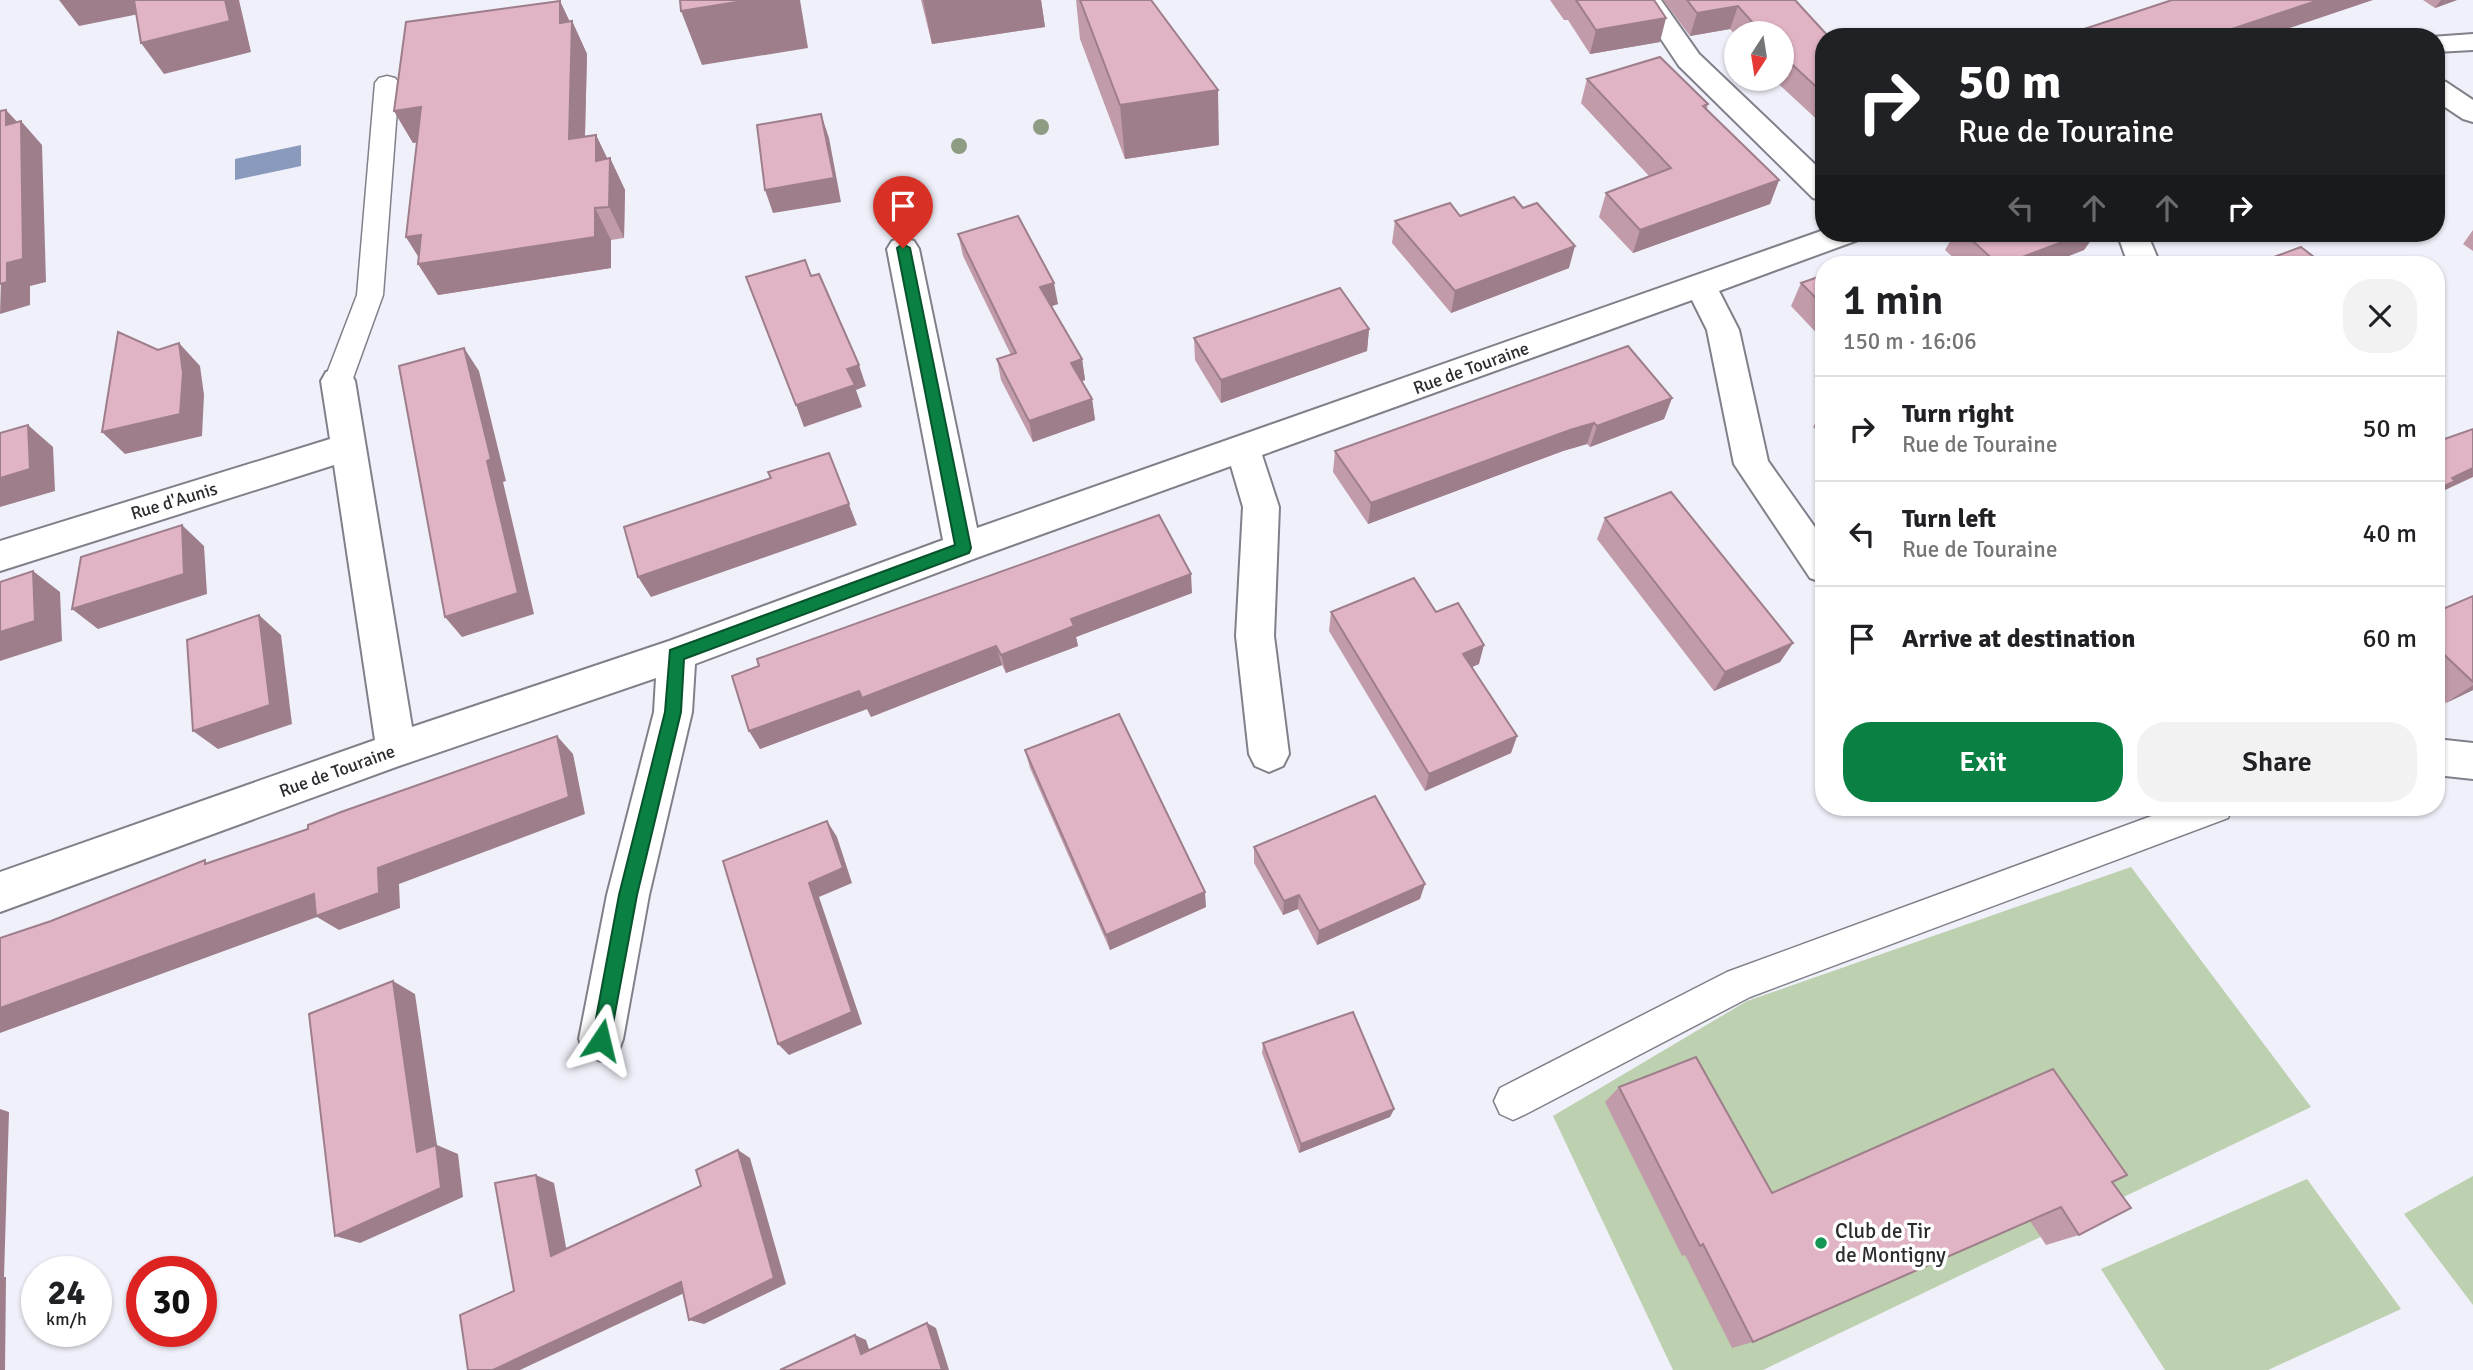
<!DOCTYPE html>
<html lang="en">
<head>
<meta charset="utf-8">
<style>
	:root { --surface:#fff; --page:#f2f2f2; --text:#202124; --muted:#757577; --line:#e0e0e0; --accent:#0b8043 }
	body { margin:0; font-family:Signika,sans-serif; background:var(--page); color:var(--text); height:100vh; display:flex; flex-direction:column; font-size:26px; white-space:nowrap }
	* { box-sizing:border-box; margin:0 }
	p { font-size:23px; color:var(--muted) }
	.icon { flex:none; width:38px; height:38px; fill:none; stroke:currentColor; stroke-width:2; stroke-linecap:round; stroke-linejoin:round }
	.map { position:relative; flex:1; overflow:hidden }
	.drawer { position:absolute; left:1815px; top:256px; width:630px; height:560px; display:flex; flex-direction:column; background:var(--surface); border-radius:28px; box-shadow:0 2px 5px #0004 }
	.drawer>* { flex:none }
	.banner { position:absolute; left:1815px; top:28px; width:630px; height:214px; border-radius:28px; box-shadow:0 2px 5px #0004; background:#202124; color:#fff; overflow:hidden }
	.needle { width:46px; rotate:192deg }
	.fabs { position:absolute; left:1724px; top:21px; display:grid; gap:14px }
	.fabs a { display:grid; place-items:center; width:70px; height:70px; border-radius:50%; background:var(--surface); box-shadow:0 2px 5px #0004; font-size:35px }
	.speed { position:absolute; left:21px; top:1256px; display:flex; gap:14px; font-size:35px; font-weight:700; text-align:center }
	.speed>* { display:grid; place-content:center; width:91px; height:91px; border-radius:50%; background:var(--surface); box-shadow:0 2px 5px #0004; line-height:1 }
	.speed small { font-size:18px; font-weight:400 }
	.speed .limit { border:10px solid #d22; background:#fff; color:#111 }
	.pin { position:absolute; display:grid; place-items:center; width:60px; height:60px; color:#fff; margin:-72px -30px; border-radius:50% 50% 50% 0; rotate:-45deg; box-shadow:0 0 7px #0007 }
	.pin .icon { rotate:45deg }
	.me { position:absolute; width:77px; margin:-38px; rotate:10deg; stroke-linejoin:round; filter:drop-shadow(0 0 5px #0008) }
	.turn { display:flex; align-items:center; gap:24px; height:147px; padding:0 28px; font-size:32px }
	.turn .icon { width:91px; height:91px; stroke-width:2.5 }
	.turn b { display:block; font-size:49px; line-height:60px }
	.lanes { display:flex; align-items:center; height:66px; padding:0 28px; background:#0003; justify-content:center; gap:35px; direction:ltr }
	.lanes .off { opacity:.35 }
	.round { display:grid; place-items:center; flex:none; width:74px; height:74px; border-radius:28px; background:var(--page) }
	.head { display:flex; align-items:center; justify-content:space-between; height:119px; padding:0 28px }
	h1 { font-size:42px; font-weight:600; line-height:52px }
	.button { display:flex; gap:14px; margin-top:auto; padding:14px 28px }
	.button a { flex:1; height:80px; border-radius:28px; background:var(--accent); color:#fff; font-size:28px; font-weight:600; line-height:80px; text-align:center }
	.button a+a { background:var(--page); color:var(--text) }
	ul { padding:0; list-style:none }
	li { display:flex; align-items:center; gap:21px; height:105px; padding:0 28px; border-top:2px solid var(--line) }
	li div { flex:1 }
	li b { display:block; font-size:26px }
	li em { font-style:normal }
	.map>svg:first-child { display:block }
	.green { fill:#bdd0af }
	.water { fill:#899abd }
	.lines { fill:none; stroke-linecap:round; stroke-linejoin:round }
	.service-casing { stroke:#7f8089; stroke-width:3 }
	.minor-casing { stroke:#7f8089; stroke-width:4 }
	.service { fill:#fff; fill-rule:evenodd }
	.minor { fill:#fff; fill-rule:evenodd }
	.tree { fill:#8e9c84 }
	.wall { fill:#c19ba9 }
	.shaded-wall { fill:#9d7e8a }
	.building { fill:#e0b4c5; stroke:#9d7e8a; stroke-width:2 }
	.route { fill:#0b8043; stroke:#07532c; stroke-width:2 }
	.poi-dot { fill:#159654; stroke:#fff; stroke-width:2.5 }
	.labels { text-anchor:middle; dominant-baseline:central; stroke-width:7; stroke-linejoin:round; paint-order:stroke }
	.street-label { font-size:18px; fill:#2b2c2f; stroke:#fff }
	.near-poi-label { font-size:21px; fill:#2b2c2f; stroke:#fff; text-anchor:start }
</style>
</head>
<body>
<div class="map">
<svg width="2473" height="1370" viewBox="0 0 2473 1370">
	<rect width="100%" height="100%" fill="#f0f0fa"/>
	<g class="green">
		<path d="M 2131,867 L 2311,1107 L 1763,1370 L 1673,1370 L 1553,1116 L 1747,1001 Z"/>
		<path d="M 2473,1176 L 2473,1305 L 2404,1214 Z"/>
		<path d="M 2307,1179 L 2401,1309 L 2268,1370 L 2165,1370 L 2101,1269 Z"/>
	</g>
	<path class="water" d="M 301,145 L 301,166 L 235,180 L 235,159 Z"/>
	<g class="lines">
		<defs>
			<g id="service">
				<path d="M 387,76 L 395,78 L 399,83 L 383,295 L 352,381 L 348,388 L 338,391 L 328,388 L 324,381 L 357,295 L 375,83 L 379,78 Z"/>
				<path d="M 2176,807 L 2233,807 L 2228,818 L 1750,997 L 1526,1114 L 1513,1120 L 1500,1114 L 1494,1101 L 1500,1088 L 1727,972 Z"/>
			</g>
			<g id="minor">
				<path d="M 1635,0 L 1661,0 L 1699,54 L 1824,173 L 1824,201 L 1813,198 L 1679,66 Z"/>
				<path d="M 2473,34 L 2473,50 L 2436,52 L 2436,37 L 2431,37 Z"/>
				<path d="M 2436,79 L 2446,82 L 2473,100 L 2473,122 L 2463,119 L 2436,101 Z"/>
				<path d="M 1824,230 L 1824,233 L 1862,233 L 1858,240 L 1719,291 L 1739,330 L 1768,461 L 1824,540 L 1824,583 L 1810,578 L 1734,464 L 1707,330 L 1692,300 L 1262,455 L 1279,507 L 1274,636 L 1289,754 L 1283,766 L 1269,772 L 1255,766 L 1249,754 L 1236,636 L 1243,507 L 1231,466 L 976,558 L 695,664 L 692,712 L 649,895 L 623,1039 L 617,1055 L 601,1061 L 585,1055 L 579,1039 L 607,895 L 654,712 L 656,678 L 396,767 L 0,912 L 0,872 L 375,740 L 334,465 L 0,571 L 0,541 L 330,439 L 321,381 L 326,372 L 338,369 L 350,372 L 355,381 L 412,727 L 669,641 L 943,540 L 887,249 L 892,241 L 903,238 L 914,241 L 919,249 L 977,528 Z"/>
				<path d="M 2117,233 L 2147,233 L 2160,264 L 2128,264 Z"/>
				<path d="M 2436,739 L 2473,743 L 2473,779 L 2436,775 Z"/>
			</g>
		</defs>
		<use href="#service" class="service-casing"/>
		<use href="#minor" class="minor-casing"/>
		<use href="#service" class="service"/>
		<use href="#minor" class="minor"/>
	</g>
	<g class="tree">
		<circle cx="1041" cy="127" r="8"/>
		<circle cx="959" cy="146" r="8"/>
	</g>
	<g class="wall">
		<path d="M 921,0 L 1041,0 L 1045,27 L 932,44 Z"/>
		<path d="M 1076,0 L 1151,0 L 1219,145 L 1125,159 L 1080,39 Z"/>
		<path d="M 1550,0 L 1654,0 L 1660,42 L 1590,54 L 1568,20 L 1564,20 Z"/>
		<path d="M 1663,0 L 1795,0 L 1824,37 L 1824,126 L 1773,79 L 1782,79 L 1782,33 L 1736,33 L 1736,36 L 1730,29 L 1690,36 Z"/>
		<path d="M 2423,0 L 2457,0 L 2435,8 Z"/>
		<path d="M 560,1 L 570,22 L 572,21 L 587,54 L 585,136 L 596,135 L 607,159 L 610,158 L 625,190 L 624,238 L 611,240 L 611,268 L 438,295 L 418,264 L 418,256 L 406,237 L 417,142 L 413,143 L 394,111 Z"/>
		<path d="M 1587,79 L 1708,104 L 1707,109 L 1779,180 L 1770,204 L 1633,253 L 1599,217 L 1606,193 L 1649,176 L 1581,103 Z"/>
		<path d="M 1460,216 L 1569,268 L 1451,313 L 1392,243 L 1395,221 Z"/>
		<path d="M 2473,230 L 2473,251 L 2463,244 Z"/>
		<path d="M 1955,233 L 2096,233 L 2084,250 L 2048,264 L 1960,264 L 1945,250 Z"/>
		<path d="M 958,234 L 1058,304 L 1051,306 L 1082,359 L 1085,380 L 1082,381 L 1092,399 L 1095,420 L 1033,442 L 1001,380 L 997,359 L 1011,355 L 963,256 Z"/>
		<path d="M 1824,275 L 1824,341 L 1791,306 L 1801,283 Z"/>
		<path d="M 1369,329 L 1367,351 L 1221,403 L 1195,360 L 1194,338 Z"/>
		<path d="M 1672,398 L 1664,419 L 1590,447 L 1587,444 L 1563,451 L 1368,524 L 1333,472 L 1335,451 Z"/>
		<path d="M 1824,409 L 1824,438 L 1813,427 Z"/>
		<path d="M 1605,518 L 1793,643 L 1780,662 L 1714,691 L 1597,539 Z"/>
		<path d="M 1192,593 L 1076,637 L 1078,646 L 1006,673 L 1002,665 L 871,717 L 867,709 L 760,749 L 732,676 Z"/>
		<path d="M 2473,596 L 2473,690 L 2446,703 L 2436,693 L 2436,612 Z"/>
		<path d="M 1331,612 L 1436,612 L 1479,664 L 1472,667 L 1517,736 L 1511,753 L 1425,791 L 1329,631 Z"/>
		<path d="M 1025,750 L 1206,907 L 1110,950 L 1030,768 Z"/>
		<path d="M 1254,847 L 1420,899 L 1317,945 L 1298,909 L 1283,915 L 1254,863 Z"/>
		<path d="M 1263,1043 L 1394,1109 L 1390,1117 L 1299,1153 L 1262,1053 Z"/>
		<path d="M 1619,1087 L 1772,1193 L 2112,1182 L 2079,1235 L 2046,1245 L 2030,1221 L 1753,1342 L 1732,1348 L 1685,1255 L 1682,1256 L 1605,1102 Z"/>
	</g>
	<g class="shaded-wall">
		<path d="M 59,0 L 146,0 L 154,11 L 79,26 Z"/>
		<path d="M 225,0 L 239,0 L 251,52 L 164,74 L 141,43 Z"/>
		<path d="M 749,0 L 800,0 L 808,48 L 702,65 L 681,11 Z"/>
		<path d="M 923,0 L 1041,0 L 1045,27 L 932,44 Z"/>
		<path d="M 2319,0 L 2373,0 L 2263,37 L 2208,37 Z"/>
		<path d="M 2441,0 L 2457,0 L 2435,8 Z"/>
		<path d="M 560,1 L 572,27 L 572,21 L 587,54 L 584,171 L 569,139 L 560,23 Z"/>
		<path d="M 1738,6 L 1730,29 L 1690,36 L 1697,13 Z"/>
		<path d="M 1666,18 L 1660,42 L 1590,54 L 1596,30 Z"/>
		<path d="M 1218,90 L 1219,145 L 1125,159 L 1120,105 Z"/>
		<path d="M 421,107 L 440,139 L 413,143 L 394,111 Z"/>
		<path d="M 6,110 L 21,126 L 21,121 L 42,145 L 46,282 L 30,286 L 30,305 L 0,314 Z"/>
		<path d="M 821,114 L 829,138 L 841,202 L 773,213 L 765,190 Z"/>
		<path d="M 596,135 L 610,164 L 610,158 L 625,190 L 624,238 L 609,207 L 596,161 Z"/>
		<path d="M 1779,180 L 1770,204 L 1633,253 L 1640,230 Z"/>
		<path d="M 595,208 L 611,240 L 611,268 L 438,295 L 418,264 L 423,264 L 406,237 Z"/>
		<path d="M 2086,233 L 2096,233 L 2084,250 L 2048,264 L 2004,264 Z"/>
		<path d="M 1575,246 L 1569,268 L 1451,313 L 1455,291 Z"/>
		<path d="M 1054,283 L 1058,304 L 1044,309 L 1040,287 Z"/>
		<path d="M 1369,329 L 1367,351 L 1221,403 L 1221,380 Z"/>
		<path d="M 179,343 L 200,366 L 204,395 L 202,436 L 125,454 L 102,432 Z"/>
		<path d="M 464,348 L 479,371 L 506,481 L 503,482 L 534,614 L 462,637 L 445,617 L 487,461 Z"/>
		<path d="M 1082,359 L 1085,380 L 1074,384 L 1071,363 Z"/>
		<path d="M 859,365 L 866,386 L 856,390 L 862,407 L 804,427 L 796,405 L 847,369 Z"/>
		<path d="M 1672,398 L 1664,419 L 1590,447 L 1597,426 Z"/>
		<path d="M 1092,399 L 1095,420 L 1033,442 L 1029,421 Z"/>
		<path d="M 1594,423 L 1587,444 L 1563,451 L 1368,524 L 1371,503 L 1570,430 Z"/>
		<path d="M 28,425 L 53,447 L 55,491 L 0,507 L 0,478 Z"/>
		<path d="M 829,453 L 857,525 L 651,597 L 638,577 Z"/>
		<path d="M 2473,468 L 2473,477 L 2443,491 L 2436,497 L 2436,490 L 2452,478 Z"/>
		<path d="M 182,525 L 204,546 L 207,594 L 98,629 L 72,609 Z"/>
		<path d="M 33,571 L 60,592 L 62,641 L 0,661 L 0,632 Z"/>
		<path d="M 1191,574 L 1192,593 L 1076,637 L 1078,646 L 1006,673 L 1001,655 L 1071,619 Z"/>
		<path d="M 259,615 L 281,635 L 292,724 L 218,749 L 193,731 Z"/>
		<path d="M 1793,643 L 1780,662 L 1714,691 L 1725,672 Z"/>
		<path d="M 1484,645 L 1479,664 L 1458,673 L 1463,654 Z"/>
		<path d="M 996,646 L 1002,665 L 871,717 L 867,709 L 760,749 L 749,731 L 859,691 Z"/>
		<path d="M 2473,685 L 2473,690 L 2446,703 Z"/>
		<path d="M 557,736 L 573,754 L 585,814 L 399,884 L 400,908 L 339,930 L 317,917 L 0,1033 L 0,1008 L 378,868 Z"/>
		<path d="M 1517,736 L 1511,753 L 1425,791 L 1429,774 Z"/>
		<path d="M 827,821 L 837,837 L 852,883 L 819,897 L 862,1024 L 789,1055 L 778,1044 L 809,883 Z"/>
		<path d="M 1425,884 L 1420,899 L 1317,945 L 1319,931 Z"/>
		<path d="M 1205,892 L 1206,907 L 1110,950 L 1106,935 Z"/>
		<path d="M 1299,895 L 1298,909 L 1283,915 L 1284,901 Z"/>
		<path d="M 393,981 L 415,994 L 437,1145 L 458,1154 L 463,1197 L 360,1243 L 335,1236 L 417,1152 Z"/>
		<path d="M 0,1109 L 9,1112 L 4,1277 L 6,1277 L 5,1370 L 0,1370 Z"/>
		<path d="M 1394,1109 L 1390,1117 L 1299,1153 L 1301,1144 Z"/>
		<path d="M 738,1150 L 750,1158 L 786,1284 L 704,1324 L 689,1320 Z"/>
		<path d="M 536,1175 L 554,1183 L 569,1263 L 551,1256 Z"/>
		<path d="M 681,1282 L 695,1288 L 520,1370 L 493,1370 Z"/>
		<path d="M 927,1323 L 936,1328 L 949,1370 L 942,1370 Z"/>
		<path d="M 855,1335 L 866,1340 L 872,1358 L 861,1354 Z"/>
	</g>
	<g class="building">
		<path d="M 134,0 L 225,0 L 230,21 L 141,43 Z"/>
		<path d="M 680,0 L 749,0 L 681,11 Z"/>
		<path d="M 1080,0 L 1151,0 L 1218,90 L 1120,105 Z"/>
		<path d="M 1576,0 L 1654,0 L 1666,18 L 1596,30 Z"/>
		<path d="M 1687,0 L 1795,0 L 1829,37 L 1824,37 L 1824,94 L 1782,55 L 1782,33 L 1762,33 L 1738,6 L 1697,13 Z"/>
		<path d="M 2172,0 L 2319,0 L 2208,37 L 2060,37 Z"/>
		<path d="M 560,1 L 560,23 L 572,21 L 569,139 L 596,135 L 596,161 L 610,158 L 609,207 L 595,208 L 595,237 L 418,264 L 421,235 L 406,237 L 421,107 L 394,111 L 406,22 Z"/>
		<path d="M 2054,34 L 2057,37 L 2045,37 Z"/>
		<path d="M 1660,57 L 1708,104 L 1703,106 L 1779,180 L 1640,230 L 1606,193 L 1671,168 L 1587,79 Z"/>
		<path d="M 6,110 L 6,125 L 21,121 L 23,259 L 7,263 L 7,282 L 0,284 L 0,111 Z"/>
		<path d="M 821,114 L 834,178 L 765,190 L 757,125 Z"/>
		<path d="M 1514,197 L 1523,208 L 1537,203 L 1575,246 L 1455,291 L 1395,221 L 1450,203 L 1460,216 Z"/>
		<path d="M 1018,216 L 1054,283 L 1040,287 L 1082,359 L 1071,363 L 1092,399 L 1029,421 L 997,359 L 1016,353 L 958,234 Z"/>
		<path d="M 1964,233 L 2086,233 L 2004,264 L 1998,264 Z"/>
		<path d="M 2301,247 L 2323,264 L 2255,264 Z"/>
		<path d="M 805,260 L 811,276 L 819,274 L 859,365 L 847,369 L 855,385 L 796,405 L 746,277 Z"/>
		<path d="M 1865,260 L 1869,264 L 1853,264 Z"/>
		<path d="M 1824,275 L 1824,306 L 1801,283 Z"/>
		<path d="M 1340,288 L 1369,329 L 1221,380 L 1194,338 Z"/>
		<path d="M 118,332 L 158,350 L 179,343 L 183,373 L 180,414 L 102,432 Z"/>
		<path d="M 1628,346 L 1672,398 L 1597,426 L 1594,423 L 1570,430 L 1371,503 L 1335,451 Z"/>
		<path d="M 464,348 L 491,459 L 487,461 L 518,593 L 445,617 L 399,366 Z"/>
		<path d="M 28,425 L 30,469 L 0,478 L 0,433 Z"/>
		<path d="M 2473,429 L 2473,468 L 2452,478 L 2455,481 L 2436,490 L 2436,442 Z"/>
		<path d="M 829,453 L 849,504 L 638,577 L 624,527 L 771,478 L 768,472 Z"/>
		<path d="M 1671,492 L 1793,643 L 1725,672 L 1605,518 Z"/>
		<path d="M 1159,515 L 1191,574 L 1071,619 L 1074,626 L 1001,655 L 996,646 L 862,698 L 859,691 L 749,731 L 732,676 L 759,666 L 757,659 Z"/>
		<path d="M 182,525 L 184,574 L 72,609 L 81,557 Z"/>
		<path d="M 33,571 L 35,621 L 0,632 L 0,582 Z"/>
		<path d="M 1414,578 L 1436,612 L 1458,603 L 1484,645 L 1463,654 L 1517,736 L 1429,774 L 1331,612 Z"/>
		<path d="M 2473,596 L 2473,682 L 2436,647 L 2436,612 Z"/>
		<path d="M 259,615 L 270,705 L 193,731 L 187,640 Z"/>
		<path d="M 1119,714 L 1205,892 L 1106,935 L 1025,750 Z"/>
		<path d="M 557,736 L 569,797 L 378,868 L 379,893 L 316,916 L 314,894 L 0,1008 L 0,938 L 51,921 L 205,860 L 205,864 L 308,829 L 308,825 L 341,812 Z"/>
		<path d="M 1375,796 L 1425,884 L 1319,931 L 1299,895 L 1284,901 L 1254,847 Z"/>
		<path d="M 827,821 L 843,868 L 809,883 L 852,1012 L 778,1044 L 723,861 Z"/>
		<path d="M 393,981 L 417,1152 L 436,1145 L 441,1188 L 335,1236 L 309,1014 Z"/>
		<path d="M 1353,1012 L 1394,1109 L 1301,1144 L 1263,1043 Z"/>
		<path d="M 1696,1057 L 1772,1193 L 2053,1069 L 2127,1175 L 2112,1182 L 2131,1208 L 2079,1235 L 2061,1207 L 1753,1342 L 1703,1244 L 1700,1246 L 1619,1087 Z"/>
		<path d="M 738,1150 L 774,1278 L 689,1320 L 681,1282 L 493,1370 L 468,1370 L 460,1315 L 514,1291 L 495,1183 L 536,1175 L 551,1256 L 701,1186 L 696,1170 Z"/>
		<path d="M 927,1323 L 942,1370 L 780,1370 L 855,1335 L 861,1354 Z"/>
	</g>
	<path class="route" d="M 903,244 L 910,248 L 971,548 L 969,553 L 684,659 L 681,712 L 637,895 L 610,1040 L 608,1046 L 601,1049 L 595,1046 L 592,1040 L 619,895 L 665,712 L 670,650 L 955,545 L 897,248 Z"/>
	<circle class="poi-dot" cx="1821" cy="1243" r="7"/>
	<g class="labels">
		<g class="street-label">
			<text transform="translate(1471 368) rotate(-20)">Rue de Touraine</text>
			<text transform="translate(174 501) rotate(-17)">Rue d'Aunis</text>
			<text transform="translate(337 771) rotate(-20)">Rue de Touraine</text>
		</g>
		<g class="near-poi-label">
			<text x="1835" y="1231">Club de Tir<tspan x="1835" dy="24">de Montigny</tspan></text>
		</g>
	</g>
</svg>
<div class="fabs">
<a><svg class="needle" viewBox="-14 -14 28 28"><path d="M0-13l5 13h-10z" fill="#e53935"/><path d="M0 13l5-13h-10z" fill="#757577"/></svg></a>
</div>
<div class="speed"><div>24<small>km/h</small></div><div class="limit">30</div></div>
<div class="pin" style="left:903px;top:248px;background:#d93025"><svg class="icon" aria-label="arrive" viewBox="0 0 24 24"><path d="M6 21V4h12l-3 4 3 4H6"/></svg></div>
<svg class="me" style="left:601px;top:1040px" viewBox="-20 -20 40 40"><path d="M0-17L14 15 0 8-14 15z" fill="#0b8043" stroke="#fff" stroke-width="4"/></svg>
<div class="banner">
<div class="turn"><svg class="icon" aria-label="right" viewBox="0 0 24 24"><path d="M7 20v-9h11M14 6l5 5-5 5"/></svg><div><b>50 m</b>Rue de Touraine</div></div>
<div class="lanes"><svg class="icon off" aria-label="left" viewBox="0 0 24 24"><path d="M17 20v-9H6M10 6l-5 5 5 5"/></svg><svg class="icon off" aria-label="ahead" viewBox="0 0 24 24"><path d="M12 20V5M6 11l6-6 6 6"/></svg><svg class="icon off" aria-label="ahead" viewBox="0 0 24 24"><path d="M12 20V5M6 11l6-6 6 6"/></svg><svg class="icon" aria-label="right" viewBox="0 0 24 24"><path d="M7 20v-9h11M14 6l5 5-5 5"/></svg></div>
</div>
<section class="drawer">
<div class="head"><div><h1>1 min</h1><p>150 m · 16:06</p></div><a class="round"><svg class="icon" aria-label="close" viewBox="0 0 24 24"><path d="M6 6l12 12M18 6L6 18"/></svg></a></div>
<ul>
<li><svg class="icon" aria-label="right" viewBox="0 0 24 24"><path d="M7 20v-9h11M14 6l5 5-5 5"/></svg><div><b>Turn right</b><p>Rue de Touraine</p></div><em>50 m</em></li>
<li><svg class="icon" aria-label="left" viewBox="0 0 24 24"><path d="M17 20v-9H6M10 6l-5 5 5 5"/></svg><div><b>Turn left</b><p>Rue de Touraine</p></div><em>40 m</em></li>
<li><svg class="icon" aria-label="arrive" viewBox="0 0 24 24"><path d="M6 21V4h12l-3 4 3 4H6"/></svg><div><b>Arrive at destination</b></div><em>60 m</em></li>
</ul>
<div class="button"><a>Exit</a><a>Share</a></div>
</section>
</div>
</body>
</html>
